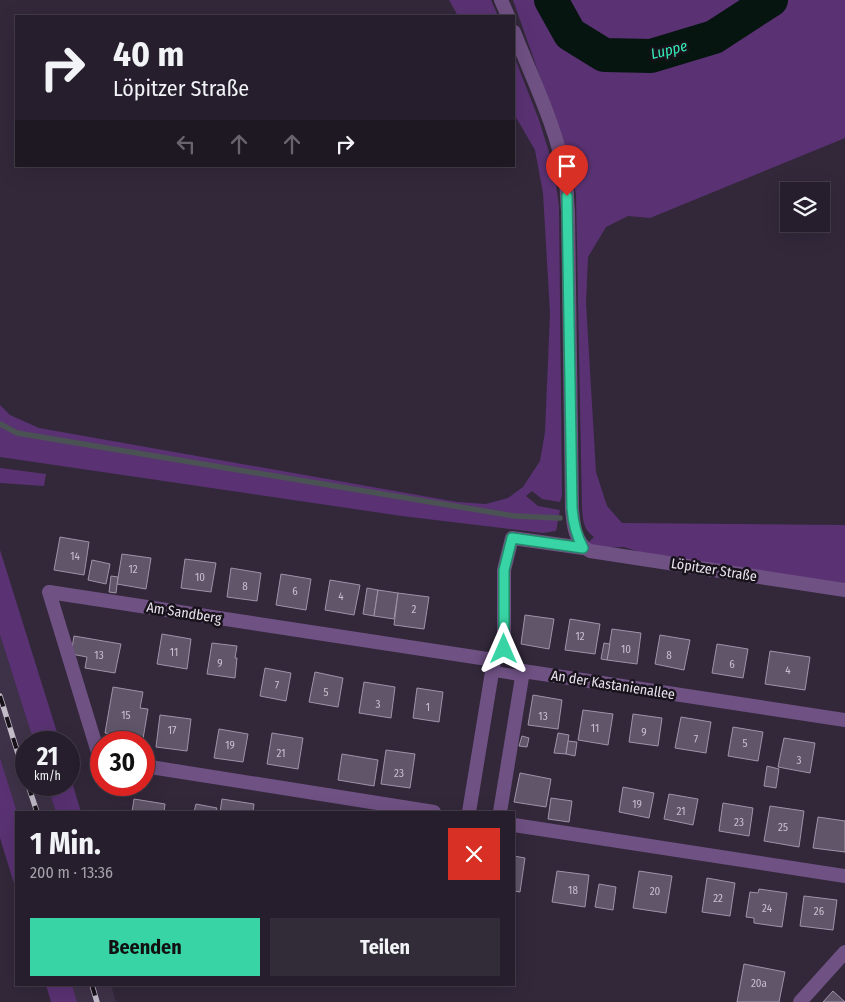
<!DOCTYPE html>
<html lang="de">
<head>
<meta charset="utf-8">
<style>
	:root { --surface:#261e2c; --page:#322b38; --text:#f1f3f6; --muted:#a4a2a9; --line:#423c48; --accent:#39d4a5 }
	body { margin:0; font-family:"Fira Sans Condensed",sans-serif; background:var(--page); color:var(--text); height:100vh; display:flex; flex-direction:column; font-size:19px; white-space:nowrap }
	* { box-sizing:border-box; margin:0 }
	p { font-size:16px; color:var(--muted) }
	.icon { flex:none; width:28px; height:28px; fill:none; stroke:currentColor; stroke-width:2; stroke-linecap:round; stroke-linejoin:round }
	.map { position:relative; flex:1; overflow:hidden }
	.side { position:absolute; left:15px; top:811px; width:500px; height:175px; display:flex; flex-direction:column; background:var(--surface); border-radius:0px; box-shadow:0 5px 20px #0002,0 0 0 1px var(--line) }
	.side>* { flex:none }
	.guide { position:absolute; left:15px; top:15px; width:500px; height:152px; border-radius:0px; box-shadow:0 5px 20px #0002,0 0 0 1px var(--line); background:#261e2c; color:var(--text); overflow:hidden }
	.fabs { position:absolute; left:780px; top:182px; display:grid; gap:10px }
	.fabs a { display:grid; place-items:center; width:50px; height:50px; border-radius:0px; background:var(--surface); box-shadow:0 5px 20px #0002,0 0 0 1px var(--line); font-size:25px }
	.speed { position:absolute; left:15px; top:731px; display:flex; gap:10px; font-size:25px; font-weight:700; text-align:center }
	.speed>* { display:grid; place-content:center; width:65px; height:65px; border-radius:50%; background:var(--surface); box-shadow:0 5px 20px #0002,0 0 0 1px var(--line); line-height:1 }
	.speed small { font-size:12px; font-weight:400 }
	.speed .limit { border:8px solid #d22; background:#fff; color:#111 }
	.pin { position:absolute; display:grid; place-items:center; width:42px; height:42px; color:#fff; margin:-51px -21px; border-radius:50% 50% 50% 0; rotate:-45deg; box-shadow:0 0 5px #0007 }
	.pin .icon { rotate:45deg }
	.me { position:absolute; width:55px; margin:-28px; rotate:0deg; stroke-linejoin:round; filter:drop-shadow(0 0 4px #0008) }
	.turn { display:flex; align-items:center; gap:18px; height:105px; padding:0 15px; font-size:22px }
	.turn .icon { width:65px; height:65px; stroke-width:2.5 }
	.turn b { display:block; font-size:35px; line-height:42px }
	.lanes { display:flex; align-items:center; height:48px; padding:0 15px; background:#0003; justify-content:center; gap:25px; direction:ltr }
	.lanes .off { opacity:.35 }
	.round { display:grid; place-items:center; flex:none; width:52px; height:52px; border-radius:0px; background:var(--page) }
	.headline { display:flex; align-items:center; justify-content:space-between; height:85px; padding:0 15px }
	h1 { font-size:30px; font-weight:700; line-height:38px }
	.primary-button { display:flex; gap:10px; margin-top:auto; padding:10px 15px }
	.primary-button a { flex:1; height:58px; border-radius:0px; background:var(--accent); color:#111; font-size:20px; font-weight:700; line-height:58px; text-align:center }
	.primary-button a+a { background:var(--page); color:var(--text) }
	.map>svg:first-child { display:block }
	.built { fill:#3e3248 }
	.green { fill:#5a3273 }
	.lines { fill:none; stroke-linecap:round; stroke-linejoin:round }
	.stream { stroke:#4a5253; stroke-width:5.5 }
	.river { stroke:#061510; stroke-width:34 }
	.building { fill:#605569; stroke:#9f93a9 }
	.pedestrian { stroke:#6f5183; stroke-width:11 }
	.minor { stroke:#6f5183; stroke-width:14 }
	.tertiary { stroke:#6f5183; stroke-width:14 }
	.rail-casing { stroke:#c2bbc8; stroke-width:5.5 }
	.rail { stroke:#18131b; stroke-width:4; stroke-dasharray:11; stroke-linecap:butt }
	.route-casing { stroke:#258a6b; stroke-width:12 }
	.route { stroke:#39d4a5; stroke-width:9 }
	.labels { text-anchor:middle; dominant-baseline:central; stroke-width:5; stroke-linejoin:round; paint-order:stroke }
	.number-label { font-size:11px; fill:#c7bfcd }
	.street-label { font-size:14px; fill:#e9e2ee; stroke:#18131b }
	.water-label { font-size:15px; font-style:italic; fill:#35ecb7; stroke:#18131b }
</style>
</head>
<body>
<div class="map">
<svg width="845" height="1002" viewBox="0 0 845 1002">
	<rect width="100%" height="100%" fill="#32283a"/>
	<g class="built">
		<path d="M 0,635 L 34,742 L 26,742 L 26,785 L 47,785 L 56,812 L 17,812 L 0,758 Z"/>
		<path d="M 72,985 L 111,985 L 116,1002 L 77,1002 Z"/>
	</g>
	<g class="green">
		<path d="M 449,0 L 491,0 L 498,16 L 458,16 Z"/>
		<path d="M 513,0 L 845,0 L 845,138 L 650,218 L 628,216 L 606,227 L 588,257 L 586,303 L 596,472 L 607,506 L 622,523 L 845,525 L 845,589 L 655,557 L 624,547 L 583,548 L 594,537 C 583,529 583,521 582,507 L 576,195 L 569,159 Z"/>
		<path d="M 514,56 L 539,120 L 554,168 L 559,207 L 562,496 L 560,502 L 542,499 L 532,491 L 526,496 L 538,506 L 560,510 L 556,531 L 543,533 L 402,516 L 0,457 L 0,405 L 10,415 L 39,428 L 457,502 L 486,504 L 508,498 L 523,487 L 540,461 L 545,432 L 550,313 L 543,193 L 535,150 L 514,114 Z"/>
		<path d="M 0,468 L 46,474 L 44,486 L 0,483 Z"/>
		<path d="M 0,550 L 60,742 L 34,742 L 0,635 Z"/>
		<path d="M 0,758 L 17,812 L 16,890 L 0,838 Z"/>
		<path d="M 69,772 L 81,812 L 56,812 L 47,785 L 69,785 Z"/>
		<path d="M 46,985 L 72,985 L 77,1002 L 51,1002 Z"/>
	</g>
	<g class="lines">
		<path class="stream" d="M 0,424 L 17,433 L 514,516 L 560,518"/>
		<path class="river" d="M 551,0 L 570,34 L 604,55 L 651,56 L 714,37 L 771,0"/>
	</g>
	<g class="building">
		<path d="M 60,537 L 89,542 L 84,575 L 54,570 Z"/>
		<path d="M 122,554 L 151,558 L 146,589 L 117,584 Z"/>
		<path d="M 185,559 L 216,563 L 211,592 L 181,588 Z"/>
		<path d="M 92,560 L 110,564 L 106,584 L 88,580 Z"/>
		<path d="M 231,568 L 261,573 L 257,601 L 227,597 Z"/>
		<path d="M 281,574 L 311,579 L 306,610 L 276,605 Z"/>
		<path d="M 111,576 L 118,577 L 116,593 L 109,592 Z"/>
		<path d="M 330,580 L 360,585 L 354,615 L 325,610 Z"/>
		<path d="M 367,588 L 378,590 L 374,616 L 363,614 Z"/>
		<path d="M 378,590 L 398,593 L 394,619 L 374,616 Z"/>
		<path d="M 398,593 L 429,597 L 424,629 L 394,625 Z"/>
		<path d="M 525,615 L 554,619 L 549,649 L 521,644 Z"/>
		<path d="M 570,619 L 600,624 L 595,654 L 565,650 Z"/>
		<path d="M 612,629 L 641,633 L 637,664 L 607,660 Z"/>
		<path d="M 162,634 L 191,639 L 187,669 L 157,664 Z"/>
		<path d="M 660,635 L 690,640 L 684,670 L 655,664 Z"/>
		<path d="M 74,636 L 121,644 L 115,673 L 85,668 L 87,657 L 71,654 Z"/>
		<path d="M 212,643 L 237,646 L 235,658 L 237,658 L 235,678 L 207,674 Z"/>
		<path d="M 604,643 L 610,644 L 607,660 L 601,659 Z"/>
		<path d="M 717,644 L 748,649 L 743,678 L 712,673 Z"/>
		<path d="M 770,651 L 810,657 L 805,690 L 765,684 Z"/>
		<path d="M 265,668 L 291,673 L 286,701 L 260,696 Z"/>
		<path d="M 315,672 L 343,678 L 338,707 L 309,702 Z"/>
		<path d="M 364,682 L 395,687 L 391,718 L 359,713 Z"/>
		<path d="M 113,687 L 143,692 L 140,708 L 148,709 L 143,739 L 105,733 Z"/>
		<path d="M 417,688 L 443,692 L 439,722 L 413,718 Z"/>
		<path d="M 533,695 L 562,700 L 558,729 L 528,725 Z"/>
		<path d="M 583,710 L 613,714 L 608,745 L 578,740 Z"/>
		<path d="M 633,714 L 662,718 L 658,746 L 629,742 Z"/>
		<path d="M 160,715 L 191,719 L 187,751 L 156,747 Z"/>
		<path d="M 681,717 L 711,722 L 706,753 L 675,748 Z"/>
		<path d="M 733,727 L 763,732 L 758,761 L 728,756 Z"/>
		<path d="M 219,729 L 248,734 L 243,762 L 214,758 Z"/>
		<path d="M 272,733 L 303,738 L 298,769 L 267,764 Z"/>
		<path d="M 558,733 L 569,735 L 566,754 L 554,753 Z"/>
		<path d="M 522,736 L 529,738 L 527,747 L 519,746 Z"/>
		<path d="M 784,738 L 815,743 L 810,773 L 778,767 Z"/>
		<path d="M 568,741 L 577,742 L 575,756 L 566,754 Z"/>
		<path d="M 386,750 L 415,754 L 410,788 L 381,784 Z"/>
		<path d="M 342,754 L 378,760 L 374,786 L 338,780 Z"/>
		<path d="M 767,766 L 779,769 L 776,788 L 764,786 Z"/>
		<path d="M 520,773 L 551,779 L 546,807 L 514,802 Z"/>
		<path d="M 623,787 L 654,793 L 649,818 L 619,812 Z"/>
		<path d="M 669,794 L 698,799 L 693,825 L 664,819 Z"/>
		<path d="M 551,798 L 572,801 L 569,822 L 548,819 Z"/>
		<path d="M 134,799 L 165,804 L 164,812 L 132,812 Z"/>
		<path d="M 222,799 L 254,804 L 253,812 L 220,812 Z"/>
		<path d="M 723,803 L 753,808 L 749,836 L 719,831 Z"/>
		<path d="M 196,804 L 217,808 L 216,812 L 194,812 Z"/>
		<path d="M 770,806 L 804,811 L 799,847 L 764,841 Z"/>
		<path d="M 818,817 L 845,821 L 845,852 L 813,848 Z"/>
		<path d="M 514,856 L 525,858 L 520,892 L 514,891 Z"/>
		<path d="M 557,871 L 589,875 L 585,907 L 552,902 Z"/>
		<path d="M 639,871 L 672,876 L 666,913 L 633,908 Z"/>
		<path d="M 707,878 L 735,883 L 730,916 L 702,912 Z"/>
		<path d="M 599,884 L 616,887 L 613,910 L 595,907 Z"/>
		<path d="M 759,889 L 787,893 L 782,927 L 754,923 L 754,918 L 746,917 L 750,892 L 758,893 Z"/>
		<path d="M 804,896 L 837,900 L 833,930 L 800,926 Z"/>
		<path d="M 744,964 L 785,972 L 779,1002 L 737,1002 Z"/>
		<path d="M 833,991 L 845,1002 L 823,1002 Z"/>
	</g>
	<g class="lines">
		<path class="pedestrian" d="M 492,671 L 522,676"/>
		<g class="minor">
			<path d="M 101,759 L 100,759 L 49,592 L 494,660"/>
			<path d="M 144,766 L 434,812"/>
			<path d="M 469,812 L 494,660 L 504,649 L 504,570 L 512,538 L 583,548"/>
			<path d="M 500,812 L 523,671 L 845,720"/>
			<path d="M 514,825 L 845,876"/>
			<path d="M 800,1002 L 845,952"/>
		</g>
		<g class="tertiary">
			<path d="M 501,0 L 508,16"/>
			<path d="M 514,32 C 533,80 558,130 566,181 C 567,191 567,201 568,211 L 572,508 C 573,523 575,544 590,551 L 845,590"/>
		</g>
		<defs>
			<g id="rail">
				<path d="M 0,696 L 26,779"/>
				<path d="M 28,785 L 37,812"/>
				<path d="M 92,985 L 97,1002"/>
			</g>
		</defs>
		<use href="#rail" class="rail-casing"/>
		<use href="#rail" class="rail"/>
	</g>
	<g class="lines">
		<defs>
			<path id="route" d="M 504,649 L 504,570 L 512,538 L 583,548 C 576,535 573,522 572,508 L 567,196"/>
		</defs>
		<use href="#route" class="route-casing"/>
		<use href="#route" class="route"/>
	</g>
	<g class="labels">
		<g class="number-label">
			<text x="75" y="556">14</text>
			<text x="133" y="569">12</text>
			<text x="200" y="577">10</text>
			<text x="245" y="586">8</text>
			<text x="295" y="591">6</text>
			<text x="341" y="596">4</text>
			<text x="414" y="609">2</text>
			<text x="580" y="636">12</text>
			<text x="626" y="649">10</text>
			<text x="174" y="652">11</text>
			<text x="99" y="655">13</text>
			<text x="669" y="655">8</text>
			<text x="220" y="663">9</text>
			<text x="732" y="664">6</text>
			<text x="788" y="670">4</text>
			<text x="277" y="685">7</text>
			<text x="326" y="692">5</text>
			<text x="378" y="704">3</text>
			<text x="428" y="707">1</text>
			<text x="126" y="715">15</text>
			<text x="543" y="716">13</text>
			<text x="595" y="728">11</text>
			<text x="172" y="730">17</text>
			<text x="644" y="732">9</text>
			<text x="696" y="739">7</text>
			<text x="745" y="743">5</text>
			<text x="230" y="745">19</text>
			<text x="281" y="753">21</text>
			<text x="799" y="760">3</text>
			<text x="399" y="773">23</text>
			<text x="637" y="804">19</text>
			<text x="681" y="811">21</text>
			<text x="739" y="822">23</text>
			<text x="783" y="827">25</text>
			<text x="573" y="890">18</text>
			<text x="655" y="891">20</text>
			<text x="718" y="898">22</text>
			<text x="767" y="908">24</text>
			<text x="819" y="911">26</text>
			<text x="759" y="983">20a</text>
		</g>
		<g class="street-label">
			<text transform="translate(714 570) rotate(9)">Löpitzer Straße</text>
			<text transform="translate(184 613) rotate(9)">Am Sandberg</text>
			<text transform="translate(613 685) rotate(9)">An der Kastanienallee</text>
		</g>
		<g class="water-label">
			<text transform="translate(669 50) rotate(-14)">Luppe</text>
		</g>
	</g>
</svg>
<div class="fabs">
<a><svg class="icon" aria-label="layers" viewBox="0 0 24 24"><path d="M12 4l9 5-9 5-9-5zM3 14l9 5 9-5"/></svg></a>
</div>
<div class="speed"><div>21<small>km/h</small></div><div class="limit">30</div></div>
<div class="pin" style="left:567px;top:196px;background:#d93025"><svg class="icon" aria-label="arrive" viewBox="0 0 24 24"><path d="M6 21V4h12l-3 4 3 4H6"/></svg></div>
<svg class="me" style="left:504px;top:649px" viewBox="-20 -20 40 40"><path d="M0-17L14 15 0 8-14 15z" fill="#39d4a5" stroke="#fff" stroke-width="4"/></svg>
<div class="guide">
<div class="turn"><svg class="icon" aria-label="right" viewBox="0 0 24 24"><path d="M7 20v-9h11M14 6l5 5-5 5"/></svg><div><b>40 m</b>Löpitzer Straße</div></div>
<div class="lanes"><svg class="icon off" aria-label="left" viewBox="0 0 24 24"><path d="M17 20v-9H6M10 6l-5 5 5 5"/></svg><svg class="icon off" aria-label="ahead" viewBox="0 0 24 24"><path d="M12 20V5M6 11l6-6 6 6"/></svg><svg class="icon off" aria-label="ahead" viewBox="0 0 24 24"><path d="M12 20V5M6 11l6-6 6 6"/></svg><svg class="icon" aria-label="right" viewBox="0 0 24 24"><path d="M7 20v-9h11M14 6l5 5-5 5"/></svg></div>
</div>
<section class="side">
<div class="headline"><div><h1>1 Min.</h1><p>200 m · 13:36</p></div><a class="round" style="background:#d93025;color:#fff"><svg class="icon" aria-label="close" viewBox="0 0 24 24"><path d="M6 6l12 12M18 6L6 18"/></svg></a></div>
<div class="primary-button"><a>Beenden</a><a>Teilen</a></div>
</section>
</div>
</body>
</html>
